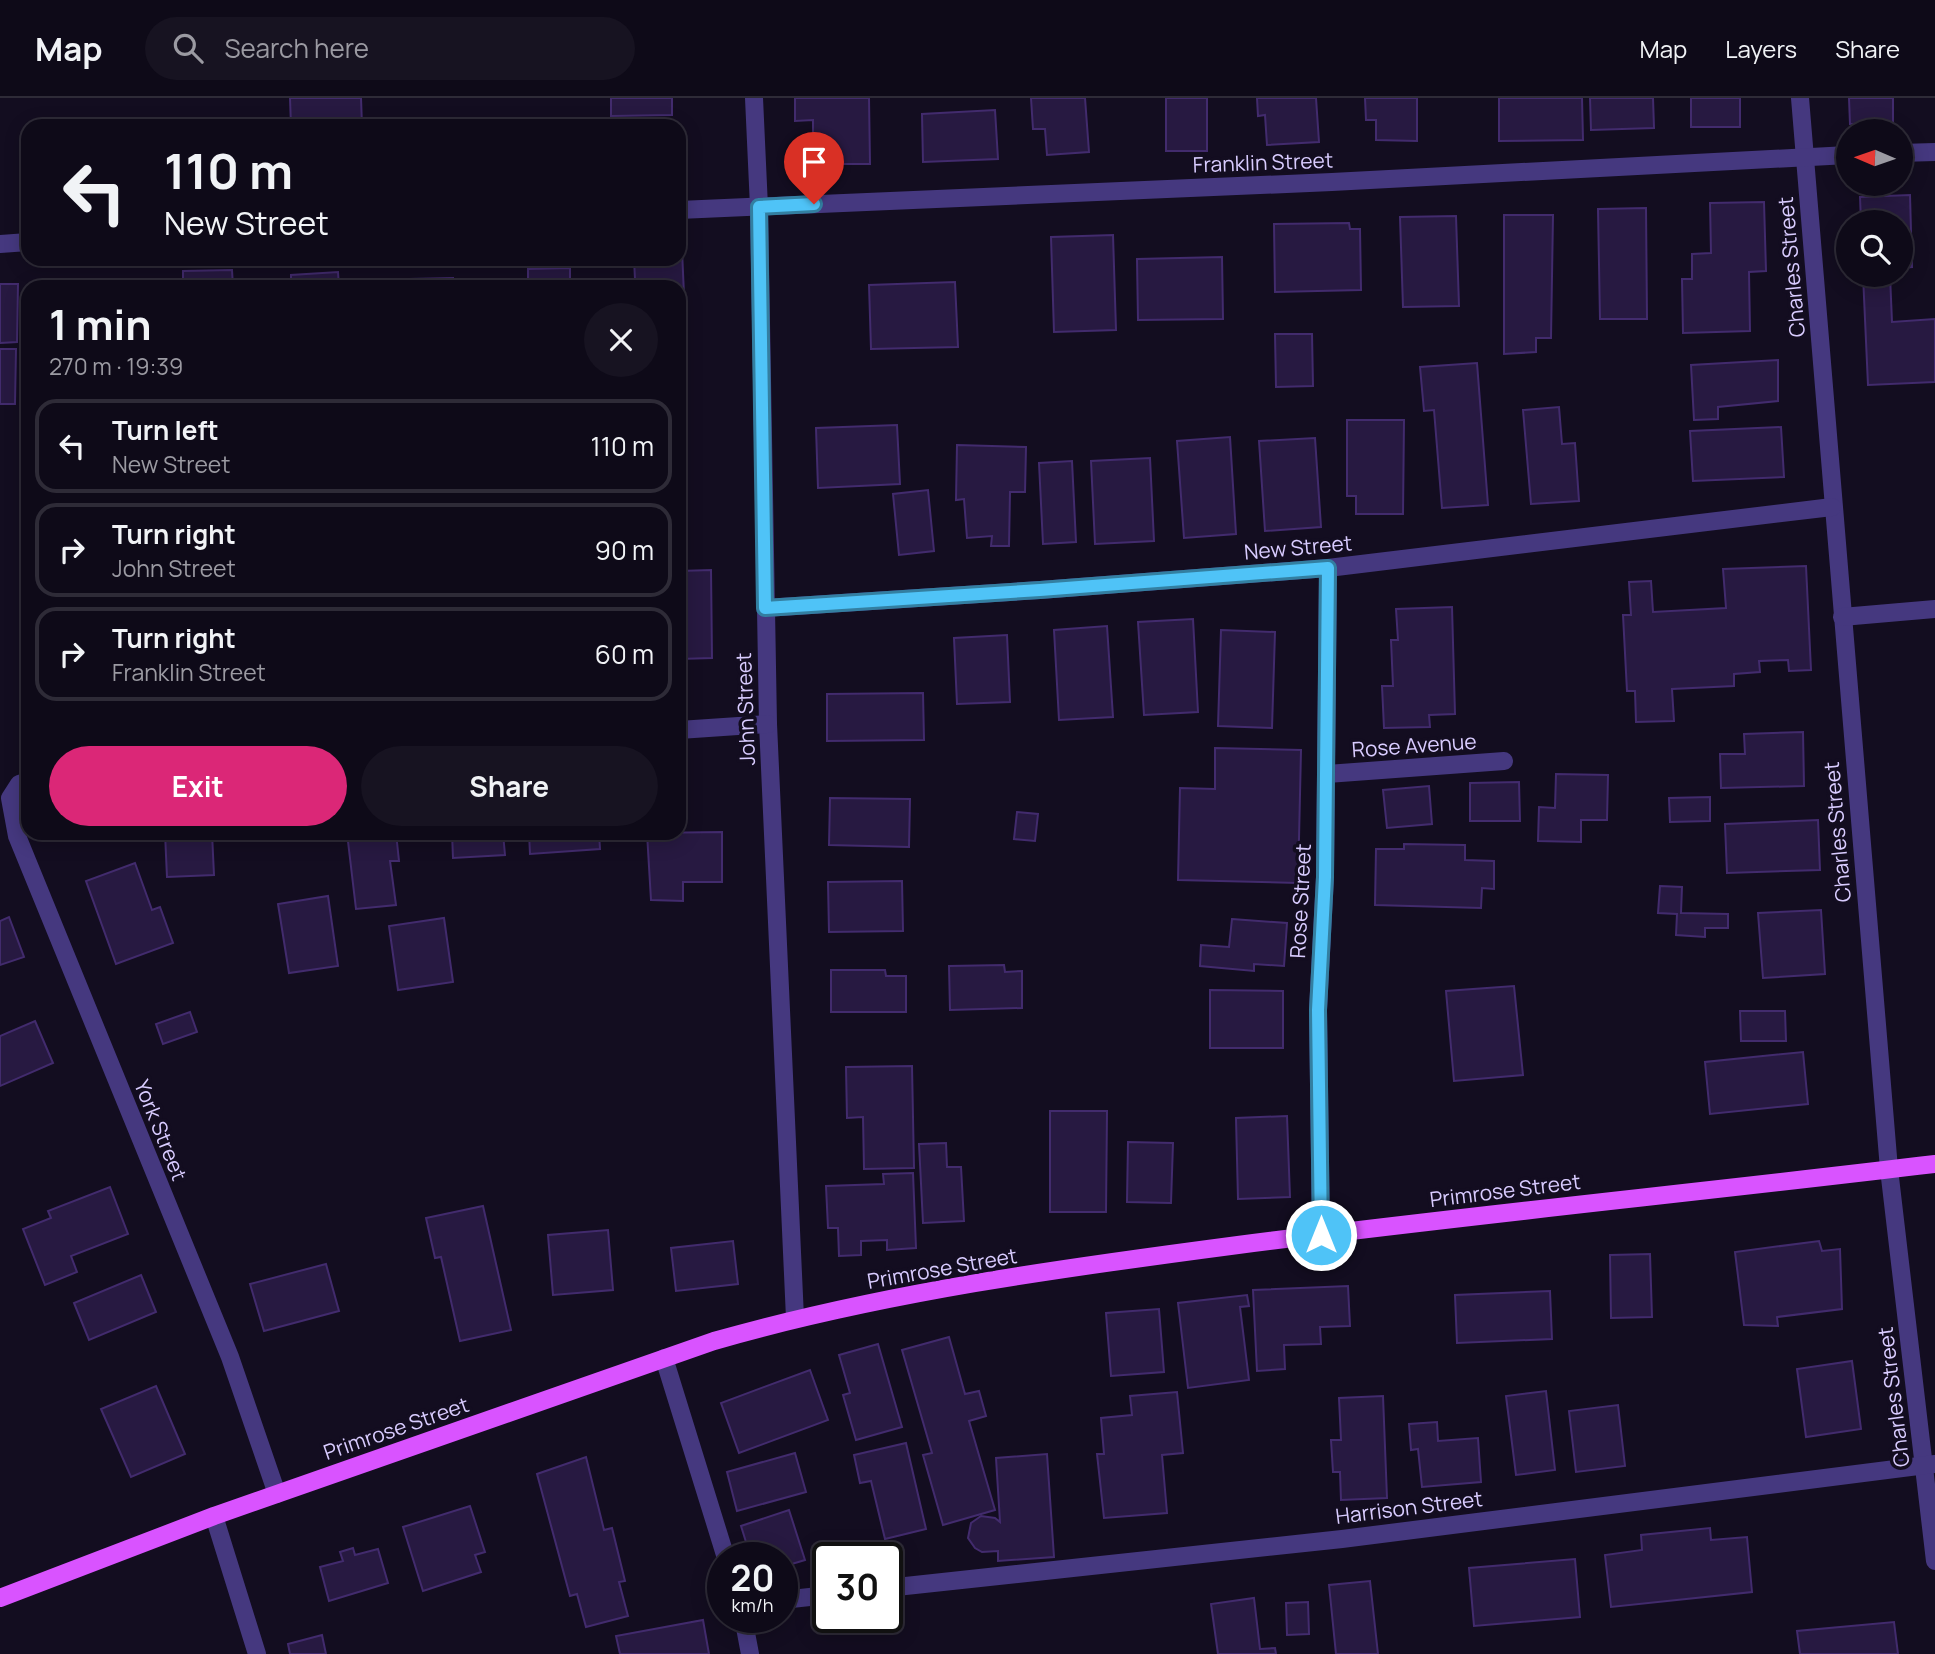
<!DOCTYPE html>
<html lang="en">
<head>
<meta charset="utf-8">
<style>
	:root { --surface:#0e0a18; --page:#171321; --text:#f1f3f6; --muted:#9b9aa2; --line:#2e2b37; --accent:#db2777 }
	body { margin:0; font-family:Manrope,sans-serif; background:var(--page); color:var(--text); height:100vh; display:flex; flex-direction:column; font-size:26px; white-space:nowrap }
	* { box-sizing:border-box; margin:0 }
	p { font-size:23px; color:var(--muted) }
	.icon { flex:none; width:38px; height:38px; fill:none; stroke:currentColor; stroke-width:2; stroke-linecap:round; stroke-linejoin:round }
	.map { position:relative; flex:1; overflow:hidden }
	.side { position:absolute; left:21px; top:182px; width:665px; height:560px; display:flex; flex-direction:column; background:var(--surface); border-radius:21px; box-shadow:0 4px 18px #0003,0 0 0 2px var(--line) }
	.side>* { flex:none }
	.banner { position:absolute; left:21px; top:21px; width:665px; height:147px; border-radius:21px; box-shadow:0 4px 18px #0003,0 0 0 2px var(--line); background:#0e0a18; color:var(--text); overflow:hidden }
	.needle { width:46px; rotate:272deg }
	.controls { position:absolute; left:1836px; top:21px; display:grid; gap:14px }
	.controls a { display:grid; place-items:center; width:77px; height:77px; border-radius:50%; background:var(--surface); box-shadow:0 4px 18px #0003,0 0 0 2px var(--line); font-size:35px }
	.speed { position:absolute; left:707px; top:1444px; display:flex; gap:14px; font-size:35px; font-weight:700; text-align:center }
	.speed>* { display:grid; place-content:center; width:91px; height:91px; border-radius:50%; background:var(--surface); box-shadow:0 4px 18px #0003,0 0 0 2px var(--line); line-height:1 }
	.speed small { font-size:18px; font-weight:400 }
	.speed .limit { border:4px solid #111; border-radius:10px; background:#fff; color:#111 }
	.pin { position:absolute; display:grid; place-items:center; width:60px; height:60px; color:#fff; margin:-72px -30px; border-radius:50% 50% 50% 0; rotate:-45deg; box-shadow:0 0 7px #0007 }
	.pin .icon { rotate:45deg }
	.me { position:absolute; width:77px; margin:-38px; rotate:0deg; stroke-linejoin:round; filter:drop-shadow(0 0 5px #0008) }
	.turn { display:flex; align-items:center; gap:24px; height:147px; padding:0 28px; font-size:32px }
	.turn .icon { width:91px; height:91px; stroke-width:2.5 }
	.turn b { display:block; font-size:49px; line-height:60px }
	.round { display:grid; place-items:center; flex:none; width:74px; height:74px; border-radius:37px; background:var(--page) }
	.head { display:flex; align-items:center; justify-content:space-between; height:119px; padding:0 28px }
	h1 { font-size:42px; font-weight:700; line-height:52px }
	.cta { display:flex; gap:14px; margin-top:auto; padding:14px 28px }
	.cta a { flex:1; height:80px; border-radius:42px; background:var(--accent); color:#fff; font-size:28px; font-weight:700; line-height:80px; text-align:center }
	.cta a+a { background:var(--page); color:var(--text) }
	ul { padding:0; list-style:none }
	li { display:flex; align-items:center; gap:21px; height:94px; margin:0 14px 10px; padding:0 14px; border:4px solid var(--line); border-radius:21px }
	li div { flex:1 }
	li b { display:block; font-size:26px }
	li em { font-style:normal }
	header { display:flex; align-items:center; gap:42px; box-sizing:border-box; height:98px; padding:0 35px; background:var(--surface); border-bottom:2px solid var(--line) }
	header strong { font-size:33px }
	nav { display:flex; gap:38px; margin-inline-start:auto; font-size:24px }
	.search { width:490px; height:63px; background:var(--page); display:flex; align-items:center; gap:18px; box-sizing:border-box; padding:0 24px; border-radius:38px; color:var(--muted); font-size:26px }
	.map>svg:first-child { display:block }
	.building { fill:#271941; stroke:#422b6d; stroke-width:2 }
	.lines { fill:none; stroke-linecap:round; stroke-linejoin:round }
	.minor { stroke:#45387f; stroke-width:18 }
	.major { stroke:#d953ff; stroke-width:18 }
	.route-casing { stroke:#337fa1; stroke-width:18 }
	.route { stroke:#4fc3f7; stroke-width:12 }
	.labels { text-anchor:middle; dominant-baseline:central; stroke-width:7; stroke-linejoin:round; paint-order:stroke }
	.street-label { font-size:21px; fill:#d9ccff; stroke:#130d20 }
</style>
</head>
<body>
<header>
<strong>Map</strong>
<div class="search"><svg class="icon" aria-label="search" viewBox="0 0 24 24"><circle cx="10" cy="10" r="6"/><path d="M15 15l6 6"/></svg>Search here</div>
<nav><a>Map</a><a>Layers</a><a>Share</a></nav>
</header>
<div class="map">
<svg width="1935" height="1556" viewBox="0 0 1935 1556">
	<rect width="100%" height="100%" fill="#130d20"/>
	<g class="building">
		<path d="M 290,0 L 361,0 L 362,28 L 291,28 Z"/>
		<path d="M 611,0 L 672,0 L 672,17 L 611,18 Z"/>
		<path d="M 795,0 L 869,0 L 870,66 L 813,66 L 813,22 L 795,23 Z"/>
		<path d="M 1031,0 L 1085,0 L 1089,54 L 1047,57 L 1045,31 L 1033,31 Z"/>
		<rect x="1166" y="0" width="41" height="53"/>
		<path d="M 1257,0 L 1316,0 L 1319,44 L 1267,47 L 1265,17 L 1258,18 Z"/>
		<path d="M 1365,0 L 1417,0 L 1417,43 L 1376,42 L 1376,22 L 1366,22 Z"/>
		<path d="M 1499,0 L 1582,0 L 1583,42 L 1499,43 Z"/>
		<path d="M 1590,0 L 1653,0 L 1654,30 L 1591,32 Z"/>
		<rect x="1691" y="0" width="49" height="29"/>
		<path d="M 1849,0 L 1893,0 L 1893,25 L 1850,26 Z"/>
		<path d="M 995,12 L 998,61 L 923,64 L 922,16 Z"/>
		<path d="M 1910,97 L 1912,169 L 1900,170 L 1900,124 L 1861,124 L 1860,99 Z"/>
		<path d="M 1764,104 L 1766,173 L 1749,174 L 1750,233 L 1683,235 L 1682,181 L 1692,181 L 1692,156 L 1711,155 L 1710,105 Z"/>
		<path d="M 1646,110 L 1647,221 L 1600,221 L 1598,111 Z"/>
		<path d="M 1504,117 L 1553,117 L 1551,240 L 1536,240 L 1536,254 L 1504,256 Z"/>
		<path d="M 1456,118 L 1459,208 L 1403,209 L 1400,119 Z"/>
		<path d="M 1349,125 L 1350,131 L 1360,131 L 1361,192 L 1275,194 L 1274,126 Z"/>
		<path d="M 1113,137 L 1116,232 L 1054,234 L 1051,139 Z"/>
		<path d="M 679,152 L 682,152 L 685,219 L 679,219 L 679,189 L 621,189 L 621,182 L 635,181 L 634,161 L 679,161 Z"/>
		<path d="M 1222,159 L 1223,221 L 1138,222 L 1137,161 Z"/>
		<path d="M 570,170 L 570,189 L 528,189 L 528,171 Z"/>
		<path d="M 232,172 L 233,189 L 183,189 L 183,173 Z"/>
		<path d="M 338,174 L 339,189 L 291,189 L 291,177 Z"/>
		<path d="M 1863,177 L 1890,177 L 1892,224 L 1935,221 L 1935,284 L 1868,287 Z"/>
		<path d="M 453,180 L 453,189 L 410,189 L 410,181 Z"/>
		<path d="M 128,184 L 128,189 L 80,189 L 80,185 Z"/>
		<path d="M 955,184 L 958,249 L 871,251 L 869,187 Z"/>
		<path d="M 0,186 L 18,186 L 17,244 L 0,245 Z"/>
		<path d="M 1275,236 L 1312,236 L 1313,288 L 1276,289 Z"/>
		<path d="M 0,251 L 16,251 L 15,306 L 0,306 Z"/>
		<path d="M 1778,262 L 1778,303 L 1718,309 L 1718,321 L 1694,322 L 1691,267 Z"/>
		<path d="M 1477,265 L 1488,407 L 1442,410 L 1434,312 L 1424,313 L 1420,269 Z"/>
		<path d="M 1559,309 L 1562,346 L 1575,345 L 1579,403 L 1531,406 L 1523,312 Z"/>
		<path d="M 1347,322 L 1404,322 L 1403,416 L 1356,416 L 1356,398 L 1347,398 Z"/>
		<path d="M 897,327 L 900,386 L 818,390 L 816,330 Z"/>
		<path d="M 1781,329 L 1784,379 L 1693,383 L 1690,333 Z"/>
		<path d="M 1230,339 L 1236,436 L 1184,440 L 1177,343 Z"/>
		<path d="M 1315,340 L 1321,429 L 1265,433 L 1259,343 Z"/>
		<path d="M 957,347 L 1026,349 L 1025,394 L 1010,394 L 1009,448 L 991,448 L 992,438 L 967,440 L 964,401 L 956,402 Z"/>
		<path d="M 1150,360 L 1154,443 L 1095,446 L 1091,363 Z"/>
		<path d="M 1072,363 L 1076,444 L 1043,446 L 1039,365 Z"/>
		<path d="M 928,392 L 934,453 L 899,457 L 893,396 Z"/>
		<path d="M 1806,468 L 1811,572 L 1789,573 L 1788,562 L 1759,563 L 1760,574 L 1734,576 L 1734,588 L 1672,591 L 1674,623 L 1636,624 L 1635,593 L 1627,593 L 1623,517 L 1631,517 L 1629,484 L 1651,483 L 1653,514 L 1726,510 L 1723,471 Z"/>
		<path d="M 711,472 L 712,560 L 679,561 L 679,473 Z"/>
		<path d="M 1452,509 L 1455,616 L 1429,617 L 1430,629 L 1384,630 L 1382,588 L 1393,588 L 1391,542 L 1398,542 L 1396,511 Z"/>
		<path d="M 1193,521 L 1198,614 L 1144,617 L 1138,524 Z"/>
		<path d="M 1107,528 L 1113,619 L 1059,622 L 1054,532 Z"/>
		<path d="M 1221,532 L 1275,534 L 1272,630 L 1218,628 Z"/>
		<path d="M 1007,537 L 1010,604 L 957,606 L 954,540 Z"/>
		<path d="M 923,595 L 924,642 L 827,643 L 827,596 Z"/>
		<path d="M 1803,634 L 1804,688 L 1721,690 L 1720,656 L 1745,656 L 1744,636 Z"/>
		<path d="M 1215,650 L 1301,652 L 1298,785 L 1178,782 L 1180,690 L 1215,691 Z"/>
		<path d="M 1556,676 L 1608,677 L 1607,722 L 1581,722 L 1581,744 L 1538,743 L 1539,709 L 1555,710 Z"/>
		<path d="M 1519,684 L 1520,723 L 1470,723 L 1470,685 Z"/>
		<path d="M 1429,688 L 1432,726 L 1387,730 L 1383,692 Z"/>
		<path d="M 1710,699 L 1710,723 L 1670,724 L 1669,700 Z"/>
		<path d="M 830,700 L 910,701 L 909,749 L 829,747 Z"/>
		<path d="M 1017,714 L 1038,716 L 1035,743 L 1014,741 Z"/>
		<path d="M 1818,722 L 1820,772 L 1727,775 L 1725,726 Z"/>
		<path d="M 722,734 L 722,784 L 683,784 L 683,803 L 651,802 L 647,735 Z"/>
		<path d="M 165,735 L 212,735 L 214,777 L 167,779 Z"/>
		<path d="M 347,735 L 396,735 L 399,763 L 390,763 L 396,807 L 356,811 Z"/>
		<path d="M 452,735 L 503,735 L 505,757 L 453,760 Z"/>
		<path d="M 529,735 L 599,735 L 600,751 L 530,756 Z"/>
		<path d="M 1404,746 L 1465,747 L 1465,762 L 1494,763 L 1494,791 L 1482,790 L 1481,810 L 1375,807 L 1376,751 L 1404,751 Z"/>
		<path d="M 135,765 L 152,812 L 160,809 L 173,845 L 116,866 L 86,783 Z"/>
		<path d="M 902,783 L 903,833 L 829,834 L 828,784 Z"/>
		<path d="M 1660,788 L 1682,789 L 1681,815 L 1728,816 L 1728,830 L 1705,830 L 1705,839 L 1676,837 L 1677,816 L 1658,815 Z"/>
		<path d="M 328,798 L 338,868 L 289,875 L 278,806 Z"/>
		<path d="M 1821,812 L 1825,876 L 1763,880 L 1758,815 Z"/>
		<path d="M 9,819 L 24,859 L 0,867 L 0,823 Z"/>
		<path d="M 444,820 L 453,884 L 398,892 L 389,828 Z"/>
		<path d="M 1232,821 L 1287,825 L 1284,868 L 1254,866 L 1254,873 L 1200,868 L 1201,847 L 1229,849 Z"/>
		<path d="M 1004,867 L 1005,874 L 1022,873 L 1022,910 L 950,912 L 949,868 Z"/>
		<path d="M 831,872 L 885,872 L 886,878 L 906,878 L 906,914 L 831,914 Z"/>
		<path d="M 1514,888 L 1523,977 L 1454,983 L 1446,893 Z"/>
		<path d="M 1210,892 L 1283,893 L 1283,950 L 1210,950 Z"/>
		<path d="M 1740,913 L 1785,913 L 1786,943 L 1741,943 Z"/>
		<path d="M 190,914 L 197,934 L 163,946 L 156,926 Z"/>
		<path d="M 35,923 L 53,965 L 0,988 L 0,938 Z"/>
		<path d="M 1803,954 L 1808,1006 L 1710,1016 L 1705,964 Z"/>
		<path d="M 912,968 L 914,1070 L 864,1071 L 863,1019 L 847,1020 L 846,969 Z"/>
		<path d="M 1050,1013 L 1107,1013 L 1106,1114 L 1050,1114 Z"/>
		<path d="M 1287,1018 L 1290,1099 L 1238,1101 L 1236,1020 Z"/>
		<path d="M 1128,1044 L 1173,1045 L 1171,1105 L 1127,1104 Z"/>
		<path d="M 946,1045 L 947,1069 L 961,1069 L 964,1123 L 923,1125 L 919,1046 Z"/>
		<path d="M 913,1075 L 916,1150 L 887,1152 L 887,1142 L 861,1143 L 861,1157 L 839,1158 L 838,1130 L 828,1130 L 826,1088 L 884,1086 L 883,1076 Z"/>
		<path d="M 110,1089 L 128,1136 L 71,1158 L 77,1174 L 45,1187 L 23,1131 L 51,1120 L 48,1113 Z"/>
		<path d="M 483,1108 L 511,1232 L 460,1243 L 441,1159 L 435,1160 L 426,1120 Z"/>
		<path d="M 608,1132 L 613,1192 L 553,1197 L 548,1137 Z"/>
		<path d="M 733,1143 L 738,1186 L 676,1193 L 671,1150 Z"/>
		<path d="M 1819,1143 L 1822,1153 L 1840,1151 L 1842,1211 L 1777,1219 L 1778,1228 L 1744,1227 L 1735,1154 Z"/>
		<path d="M 1650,1156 L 1652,1219 L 1611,1220 L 1610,1157 Z"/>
		<path d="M 326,1166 L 339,1213 L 264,1233 L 250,1186 Z"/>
		<path d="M 141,1177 L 156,1214 L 89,1242 L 74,1205 Z"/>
		<path d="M 1348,1188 L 1350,1228 L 1320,1229 L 1321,1246 L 1284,1247 L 1285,1271 L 1257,1273 L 1253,1192 Z"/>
		<path d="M 1550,1193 L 1552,1241 L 1457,1245 L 1455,1197 Z"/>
		<path d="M 1247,1197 L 1249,1208 L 1240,1209 L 1249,1282 L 1188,1290 L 1178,1205 Z"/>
		<path d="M 1159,1211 L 1164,1274 L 1111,1278 L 1106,1215 Z"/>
		<path d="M 949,1239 L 965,1296 L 979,1293 L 986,1318 L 969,1323 L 995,1412 L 943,1427 L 923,1357 L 932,1355 L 902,1252 Z"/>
		<path d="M 878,1246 L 902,1329 L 856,1342 L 843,1297 L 850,1295 L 839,1257 Z"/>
		<path d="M 1852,1263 L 1861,1331 L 1806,1339 L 1797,1271 Z"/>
		<path d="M 810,1272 L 828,1322 L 739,1355 L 721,1305 Z"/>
		<path d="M 156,1288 L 185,1356 L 131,1379 L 101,1311 Z"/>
		<path d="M 1546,1293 L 1555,1372 L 1516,1377 L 1506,1298 Z"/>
		<path d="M 1177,1294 L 1183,1355 L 1162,1357 L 1167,1415 L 1104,1420 L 1097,1356 L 1104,1356 L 1101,1320 L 1132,1317 L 1130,1298 Z"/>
		<path d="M 1383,1298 L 1387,1400 L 1341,1402 L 1340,1374 L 1333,1374 L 1331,1342 L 1341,1342 L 1339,1300 Z"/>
		<path d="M 1618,1307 L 1625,1368 L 1576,1374 L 1569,1313 Z"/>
		<path d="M 1437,1324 L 1438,1343 L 1478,1340 L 1481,1384 L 1422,1389 L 1418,1351 L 1411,1352 L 1409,1326 Z"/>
		<path d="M 906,1345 L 926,1431 L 885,1441 L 871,1383 L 860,1385 L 854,1357 Z"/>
		<path d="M 795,1355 L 806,1394 L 737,1413 L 727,1374 Z"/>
		<path d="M 1047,1356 L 1054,1459 L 998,1463 L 998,1453 L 982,1454 L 975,1450 L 968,1440 L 971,1425 L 981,1418 L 995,1420 L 1000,1424 L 996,1360 Z"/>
		<path d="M 586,1359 L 604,1432 L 612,1430 L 625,1483 L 619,1484 L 628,1518 L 586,1529 L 577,1496 L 570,1498 L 537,1376 Z"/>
		<path d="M 470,1408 L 485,1454 L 475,1457 L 481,1474 L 423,1493 L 403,1429 Z"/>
		<path d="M 789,1412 L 805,1462 L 782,1469 L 782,1460 L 751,1460 L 741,1428 Z"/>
		<path d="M 1710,1430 L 1711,1442 L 1747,1439 L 1752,1494 L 1611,1509 L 1605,1457 L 1642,1452 L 1641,1437 Z"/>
		<path d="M 353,1450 L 355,1457 L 378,1451 L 388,1485 L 329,1503 L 320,1469 L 343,1463 L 340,1454 Z"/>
		<path d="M 1575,1461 L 1580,1519 L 1474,1528 L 1469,1470 Z"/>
		<path d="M 1370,1483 L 1378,1556 L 1336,1556 L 1329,1487 Z"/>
		<path d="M 1254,1500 L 1260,1551 L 1275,1550 L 1276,1556 L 1218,1556 L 1211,1506 Z"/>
		<path d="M 1308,1504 L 1309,1536 L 1287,1537 L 1286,1505 Z"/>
		<path d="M 703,1522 L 709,1556 L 620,1556 L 616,1538 Z"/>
		<path d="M 1894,1524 L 1898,1556 L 1800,1556 L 1797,1533 Z"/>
		<path d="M 322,1537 L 326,1556 L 290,1556 L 288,1546 Z"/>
	</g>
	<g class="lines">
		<g class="minor">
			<path d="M 754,0 L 759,109 L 768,626 L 795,1220"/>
			<path d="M 1800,0 L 1889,1071 L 1935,1463"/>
			<path d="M 1900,55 L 1935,54"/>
			<path d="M 679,112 L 1332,84 L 1848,57"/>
			<path d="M 0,146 L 28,144"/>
			<path d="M 765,510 L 1040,492 L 1328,470 L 1832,409"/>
			<path d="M 1842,519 L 1935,511"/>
			<path d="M 679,632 L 768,626"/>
			<path d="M 1327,676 L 1504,663"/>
			<path d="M 28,683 L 19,686 L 10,700 L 17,738 L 230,1259 L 277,1396"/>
			<path d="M 1321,1137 L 1318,912 L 1325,779 L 1328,470"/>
			<path d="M 664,1260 L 726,1460"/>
			<path d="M 214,1418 L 257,1556"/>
			<path d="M 887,1490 L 1342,1441 L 1935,1366"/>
			<path d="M 782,1502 L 828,1497"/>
			<path d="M 743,1519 L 750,1556"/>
		</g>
		<path class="major" d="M 0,1500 L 214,1418 L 714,1243 C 885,1194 1063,1170 1238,1147 C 1470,1117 1703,1094 1935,1066"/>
	</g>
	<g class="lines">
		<defs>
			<path id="route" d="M 814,106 L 759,109 L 765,510 L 1040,492 L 1328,470 L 1325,779 L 1318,912 L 1321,1137"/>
		</defs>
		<use href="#route" class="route-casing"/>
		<use href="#route" class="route"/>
	</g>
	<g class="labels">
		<g class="street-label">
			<text transform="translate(1263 64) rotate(-2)">Franklin Street</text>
			<text transform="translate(1791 169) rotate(-95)">Charles Street</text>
			<text transform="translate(1298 449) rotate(-5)">New Street</text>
			<text transform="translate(745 611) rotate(-92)">John Street</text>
			<text transform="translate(1414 647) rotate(-4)">Rose Avenue</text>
			<text transform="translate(1837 734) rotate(-95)">Charles Street</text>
			<text transform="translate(1300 803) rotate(-87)">Rose Street</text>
			<text transform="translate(161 1032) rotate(68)">York Street</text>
			<text transform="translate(1505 1092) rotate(-7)">Primrose Street</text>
			<text transform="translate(942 1170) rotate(-10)">Primrose Street</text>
			<text transform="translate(1893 1299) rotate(-97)">Charles Street</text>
			<text transform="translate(396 1330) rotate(-19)">Primrose Street</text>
			<text transform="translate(1409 1409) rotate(-7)">Harrison Street</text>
		</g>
	</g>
</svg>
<div class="controls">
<a><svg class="needle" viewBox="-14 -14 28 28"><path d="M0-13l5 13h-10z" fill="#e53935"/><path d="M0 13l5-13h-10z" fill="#9b9aa2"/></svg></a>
<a><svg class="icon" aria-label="search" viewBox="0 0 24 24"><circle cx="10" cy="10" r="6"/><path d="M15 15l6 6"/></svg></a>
</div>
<div class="speed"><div>20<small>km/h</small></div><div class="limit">30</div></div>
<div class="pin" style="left:814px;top:106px;background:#d93025"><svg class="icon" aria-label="arrive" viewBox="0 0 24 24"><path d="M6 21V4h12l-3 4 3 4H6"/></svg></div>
<svg class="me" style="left:1321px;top:1137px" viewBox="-20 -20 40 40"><circle r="17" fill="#4fc3f7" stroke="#fff" stroke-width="3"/><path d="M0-11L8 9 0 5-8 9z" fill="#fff"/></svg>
<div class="banner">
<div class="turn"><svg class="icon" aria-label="left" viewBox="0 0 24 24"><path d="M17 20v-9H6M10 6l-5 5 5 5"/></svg><div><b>110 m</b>New Street</div></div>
</div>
<section class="side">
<div class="head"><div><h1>1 min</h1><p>270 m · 19:39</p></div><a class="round"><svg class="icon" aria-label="close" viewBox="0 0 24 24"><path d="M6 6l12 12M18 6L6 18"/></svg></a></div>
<ul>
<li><svg class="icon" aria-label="left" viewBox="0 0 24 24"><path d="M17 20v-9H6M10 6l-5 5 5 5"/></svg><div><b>Turn left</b><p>New Street</p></div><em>110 m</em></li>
<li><svg class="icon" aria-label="right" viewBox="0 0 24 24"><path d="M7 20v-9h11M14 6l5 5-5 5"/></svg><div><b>Turn right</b><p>John Street</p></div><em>90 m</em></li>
<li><svg class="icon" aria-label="right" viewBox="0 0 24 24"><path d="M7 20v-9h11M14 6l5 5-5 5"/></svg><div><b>Turn right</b><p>Franklin Street</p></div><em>60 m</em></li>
</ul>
<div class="cta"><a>Exit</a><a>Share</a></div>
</section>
</div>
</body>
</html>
